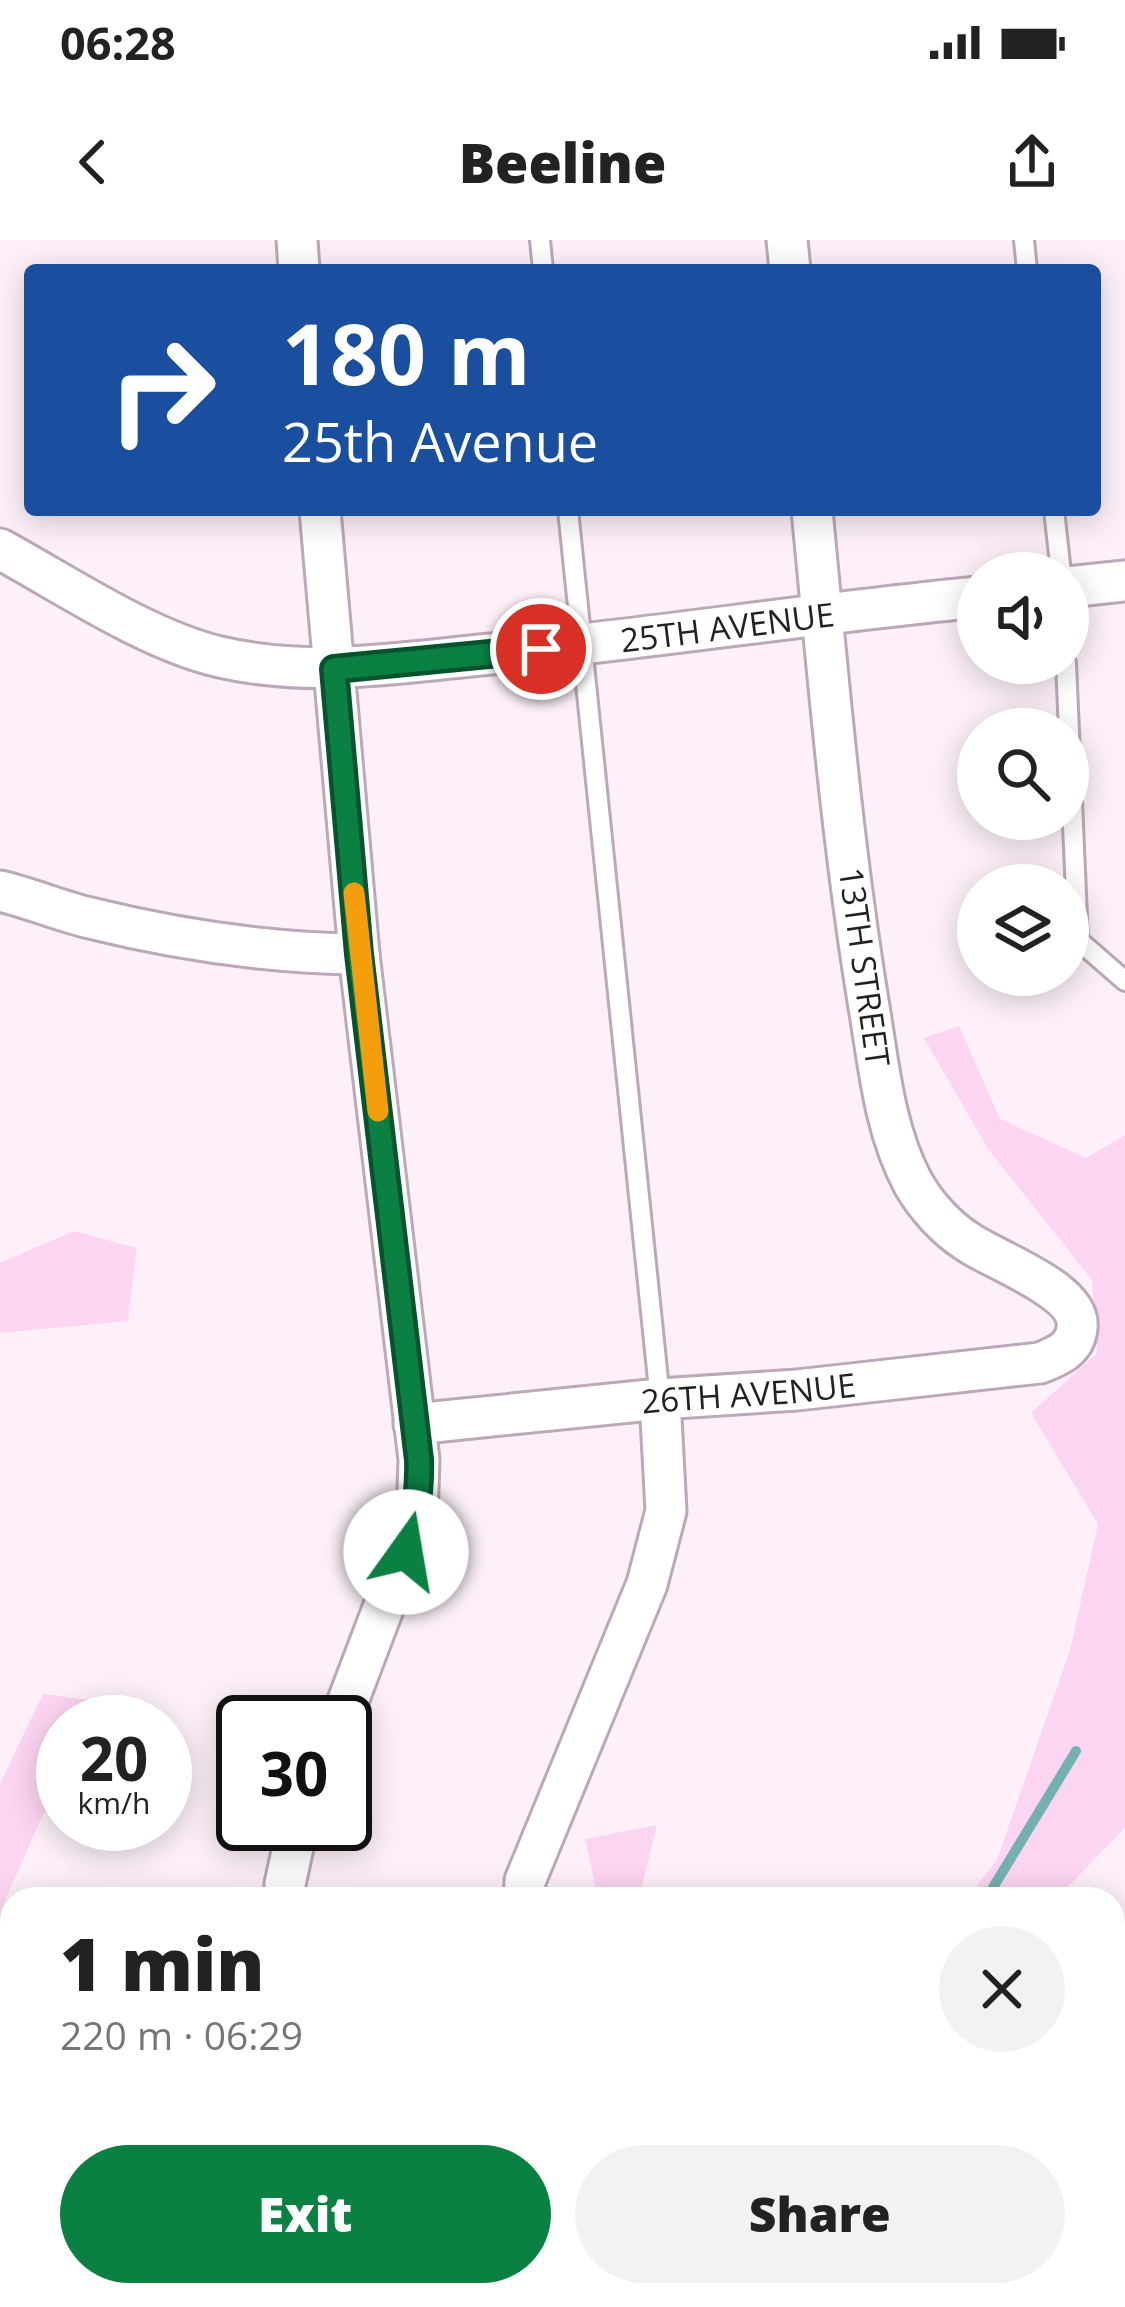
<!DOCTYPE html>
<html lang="en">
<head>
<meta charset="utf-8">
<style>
	:root { --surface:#fff; --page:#f2f2f2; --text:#222; --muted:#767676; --accent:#0b8043 }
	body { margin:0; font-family:"Open Sans",sans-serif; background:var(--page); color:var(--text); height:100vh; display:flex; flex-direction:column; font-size:45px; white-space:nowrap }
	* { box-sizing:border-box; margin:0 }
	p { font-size:39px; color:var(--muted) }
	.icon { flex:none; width:66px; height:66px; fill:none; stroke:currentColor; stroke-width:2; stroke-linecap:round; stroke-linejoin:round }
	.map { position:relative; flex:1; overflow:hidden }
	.drawer { position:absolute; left:0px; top:1647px; width:1125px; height:420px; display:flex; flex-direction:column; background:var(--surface); border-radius:36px 36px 0 0; box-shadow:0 6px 30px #0003 }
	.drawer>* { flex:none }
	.banner { position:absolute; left:24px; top:24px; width:1077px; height:252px; border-radius:12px; box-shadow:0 6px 30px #0003; background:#1a4fa0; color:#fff; overflow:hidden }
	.controls { position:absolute; left:957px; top:312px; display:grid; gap:24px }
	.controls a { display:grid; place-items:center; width:132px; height:132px; border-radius:50%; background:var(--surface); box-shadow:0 6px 30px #0003; font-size:60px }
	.speed { position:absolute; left:36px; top:1455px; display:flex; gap:24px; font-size:60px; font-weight:700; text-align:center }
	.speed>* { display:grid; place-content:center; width:156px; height:156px; border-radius:50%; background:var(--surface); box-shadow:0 6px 30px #0003; line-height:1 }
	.speed small { font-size:30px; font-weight:400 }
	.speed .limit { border:6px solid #111; border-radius:18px; background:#fff; color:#111 }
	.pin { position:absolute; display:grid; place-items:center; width:102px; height:102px; color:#fff; margin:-51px; border:6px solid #fff; border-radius:50%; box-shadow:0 3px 12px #0007 }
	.me { position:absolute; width:132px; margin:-66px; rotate:13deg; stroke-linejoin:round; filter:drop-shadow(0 0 9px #0008) }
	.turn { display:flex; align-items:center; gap:42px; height:252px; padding:0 60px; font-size:54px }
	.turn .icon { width:156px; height:156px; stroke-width:2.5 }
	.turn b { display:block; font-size:84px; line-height:102px }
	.round { display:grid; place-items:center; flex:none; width:126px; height:126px; border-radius:63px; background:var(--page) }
	.head { display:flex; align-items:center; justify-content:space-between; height:204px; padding:0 60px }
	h1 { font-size:72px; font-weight:800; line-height:90px }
	.button { display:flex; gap:24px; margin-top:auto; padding:24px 60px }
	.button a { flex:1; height:138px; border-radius:72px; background:var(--accent); color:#fff; font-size:48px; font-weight:800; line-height:138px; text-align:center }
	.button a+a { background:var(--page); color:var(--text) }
	.status { display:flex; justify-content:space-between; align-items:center; height:84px; padding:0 60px; background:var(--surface); direction:ltr }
	.status svg { height:33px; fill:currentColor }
	header { display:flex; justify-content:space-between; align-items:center; height:156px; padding:0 60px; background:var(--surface); font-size:54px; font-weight:800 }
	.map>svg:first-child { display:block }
	.green { fill:#fcd5f3 }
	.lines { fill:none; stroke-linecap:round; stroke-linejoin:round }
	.stream { stroke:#73b1af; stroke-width:10 }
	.service-casing { stroke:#bca8b7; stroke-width:24 }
	.minor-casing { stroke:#bca8b7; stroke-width:45 }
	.service { stroke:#fff; stroke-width:18 }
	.minor { stroke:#fff; stroke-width:39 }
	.route-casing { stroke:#07532c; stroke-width:30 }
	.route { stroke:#0b8043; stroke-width:21 }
	.slow { stroke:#f59e0b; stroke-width:21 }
	.labels { text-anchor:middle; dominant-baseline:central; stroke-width:10; stroke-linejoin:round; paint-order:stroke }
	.street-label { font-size:33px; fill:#251e23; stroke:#fff }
</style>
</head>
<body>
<div class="status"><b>06:28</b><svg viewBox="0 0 49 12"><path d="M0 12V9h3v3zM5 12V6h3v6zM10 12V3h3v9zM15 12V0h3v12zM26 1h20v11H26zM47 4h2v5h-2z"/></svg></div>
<header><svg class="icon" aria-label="back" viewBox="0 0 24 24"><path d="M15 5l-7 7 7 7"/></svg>Beeline<svg class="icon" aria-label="share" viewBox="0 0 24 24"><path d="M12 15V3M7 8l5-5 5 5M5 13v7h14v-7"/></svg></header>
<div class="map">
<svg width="1125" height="2067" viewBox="0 0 1125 2067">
	<rect width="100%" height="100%" fill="#fdf0f9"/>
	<g class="green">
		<path d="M 959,786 L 1000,879 L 1086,918 L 1125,895 L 1125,1588 L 1056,1659 L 966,1659 L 997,1620 L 1070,1410 L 1098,1284 L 1031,1173 L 1097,1113 L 1092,1040 L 988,909 L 924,798 Z"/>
		<path d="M 74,991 L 137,1008 L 128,1081 L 0,1093 L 0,1023 Z"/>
		<path d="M 43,1454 L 105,1462 L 94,1482 L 63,1482 L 63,1539 L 39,1583 L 0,1672 L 0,1544 Z"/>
		<path d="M 657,1585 L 639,1659 L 598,1659 L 585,1599 Z"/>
		<path d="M 0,1689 L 12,1716 L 12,1852 L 0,1847 Z"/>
		<path d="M 126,2055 L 321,2055 L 323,2067 L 157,2067 L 125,2057 Z"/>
		<path d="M 766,2055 L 932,2055 L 903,2067 L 769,2067 Z"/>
	</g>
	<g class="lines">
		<g class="stream">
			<path d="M 986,1659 L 1076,1511"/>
			<path d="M 837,2067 L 839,2055"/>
		</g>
		<defs>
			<g id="service">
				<path d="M 540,0 L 543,30"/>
				<path d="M 1024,0 L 1027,30"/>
				<path d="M 568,270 L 660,1159"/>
				<path d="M 1054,270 L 1061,333"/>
				<path d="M 1066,423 L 1078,700 L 1125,741"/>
			</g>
			<g id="minor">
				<path d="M 297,0 L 299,30"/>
				<path d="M 787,0 L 790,30"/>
				<path d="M 320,270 L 359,714 L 419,1220 L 417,1279 L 340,1482"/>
				<path id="s1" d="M 0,309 C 66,345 147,400 220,417 C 312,438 398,423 491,414 C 653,398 815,373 978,357"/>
				<path d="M 1068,347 L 1125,341"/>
				<path d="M 0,651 C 30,658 60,671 90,678 C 179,700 268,713 359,714"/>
				<path id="s2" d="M 414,1184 L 660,1159 L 797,1150 L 1040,1123 C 1058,1116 1075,1109 1077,1088 C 1082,1050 995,1021 968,1002 C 946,988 926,966 913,943 C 884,889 879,826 869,767 C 842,603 828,436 812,270"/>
				<path d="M 285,1659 L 285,1644 L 298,1584"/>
				<path d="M 524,1659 L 525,1641 L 647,1344 L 666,1271 L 660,1159"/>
				<path d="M 358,2055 L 359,2067"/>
				<path d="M 565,2055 L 566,2067"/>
				<path d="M 46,2067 L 55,2055"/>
			</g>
		</defs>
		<use href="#service" class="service-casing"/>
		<use href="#minor" class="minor-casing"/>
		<use href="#service" class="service"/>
		<use href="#minor" class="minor"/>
	</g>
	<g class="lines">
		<defs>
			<path id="route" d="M 406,1312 C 416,1280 420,1253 419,1220 L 359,714 L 334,429 L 541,409"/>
		</defs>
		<use href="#route" class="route-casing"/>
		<use href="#route" class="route"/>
		<path class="slow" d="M 354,653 L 378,871"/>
	</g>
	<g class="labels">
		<g class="street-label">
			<text stroke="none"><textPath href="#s1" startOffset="756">25TH AVENUE</textPath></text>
			<text transform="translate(865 727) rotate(82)">13TH STREET</text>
			<text stroke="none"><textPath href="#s2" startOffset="336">26TH AVENUE</textPath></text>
		</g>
	</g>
</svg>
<div class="controls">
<a><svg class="icon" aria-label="sound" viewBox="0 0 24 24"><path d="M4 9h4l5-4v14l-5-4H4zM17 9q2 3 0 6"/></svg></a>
<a><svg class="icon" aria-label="search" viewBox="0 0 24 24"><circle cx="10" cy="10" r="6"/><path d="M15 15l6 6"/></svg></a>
<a><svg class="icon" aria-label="layers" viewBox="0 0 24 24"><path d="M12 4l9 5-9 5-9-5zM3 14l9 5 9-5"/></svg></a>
</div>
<div class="speed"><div>20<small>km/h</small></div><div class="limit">30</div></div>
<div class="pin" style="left:541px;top:409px;background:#d93025"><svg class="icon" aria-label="arrive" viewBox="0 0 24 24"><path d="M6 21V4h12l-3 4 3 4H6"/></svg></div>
<svg class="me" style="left:406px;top:1312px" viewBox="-20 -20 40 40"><circle r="19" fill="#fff"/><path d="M0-13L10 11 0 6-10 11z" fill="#0b8043"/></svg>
<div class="banner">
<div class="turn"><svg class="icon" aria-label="right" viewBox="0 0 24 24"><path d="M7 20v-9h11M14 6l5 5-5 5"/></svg><div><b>180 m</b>25th Avenue</div></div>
</div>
<section class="drawer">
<div class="head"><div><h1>1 min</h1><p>220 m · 06:29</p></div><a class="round"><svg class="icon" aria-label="close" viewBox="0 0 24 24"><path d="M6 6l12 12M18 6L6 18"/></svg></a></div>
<div class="button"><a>Exit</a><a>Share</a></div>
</section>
</div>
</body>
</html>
